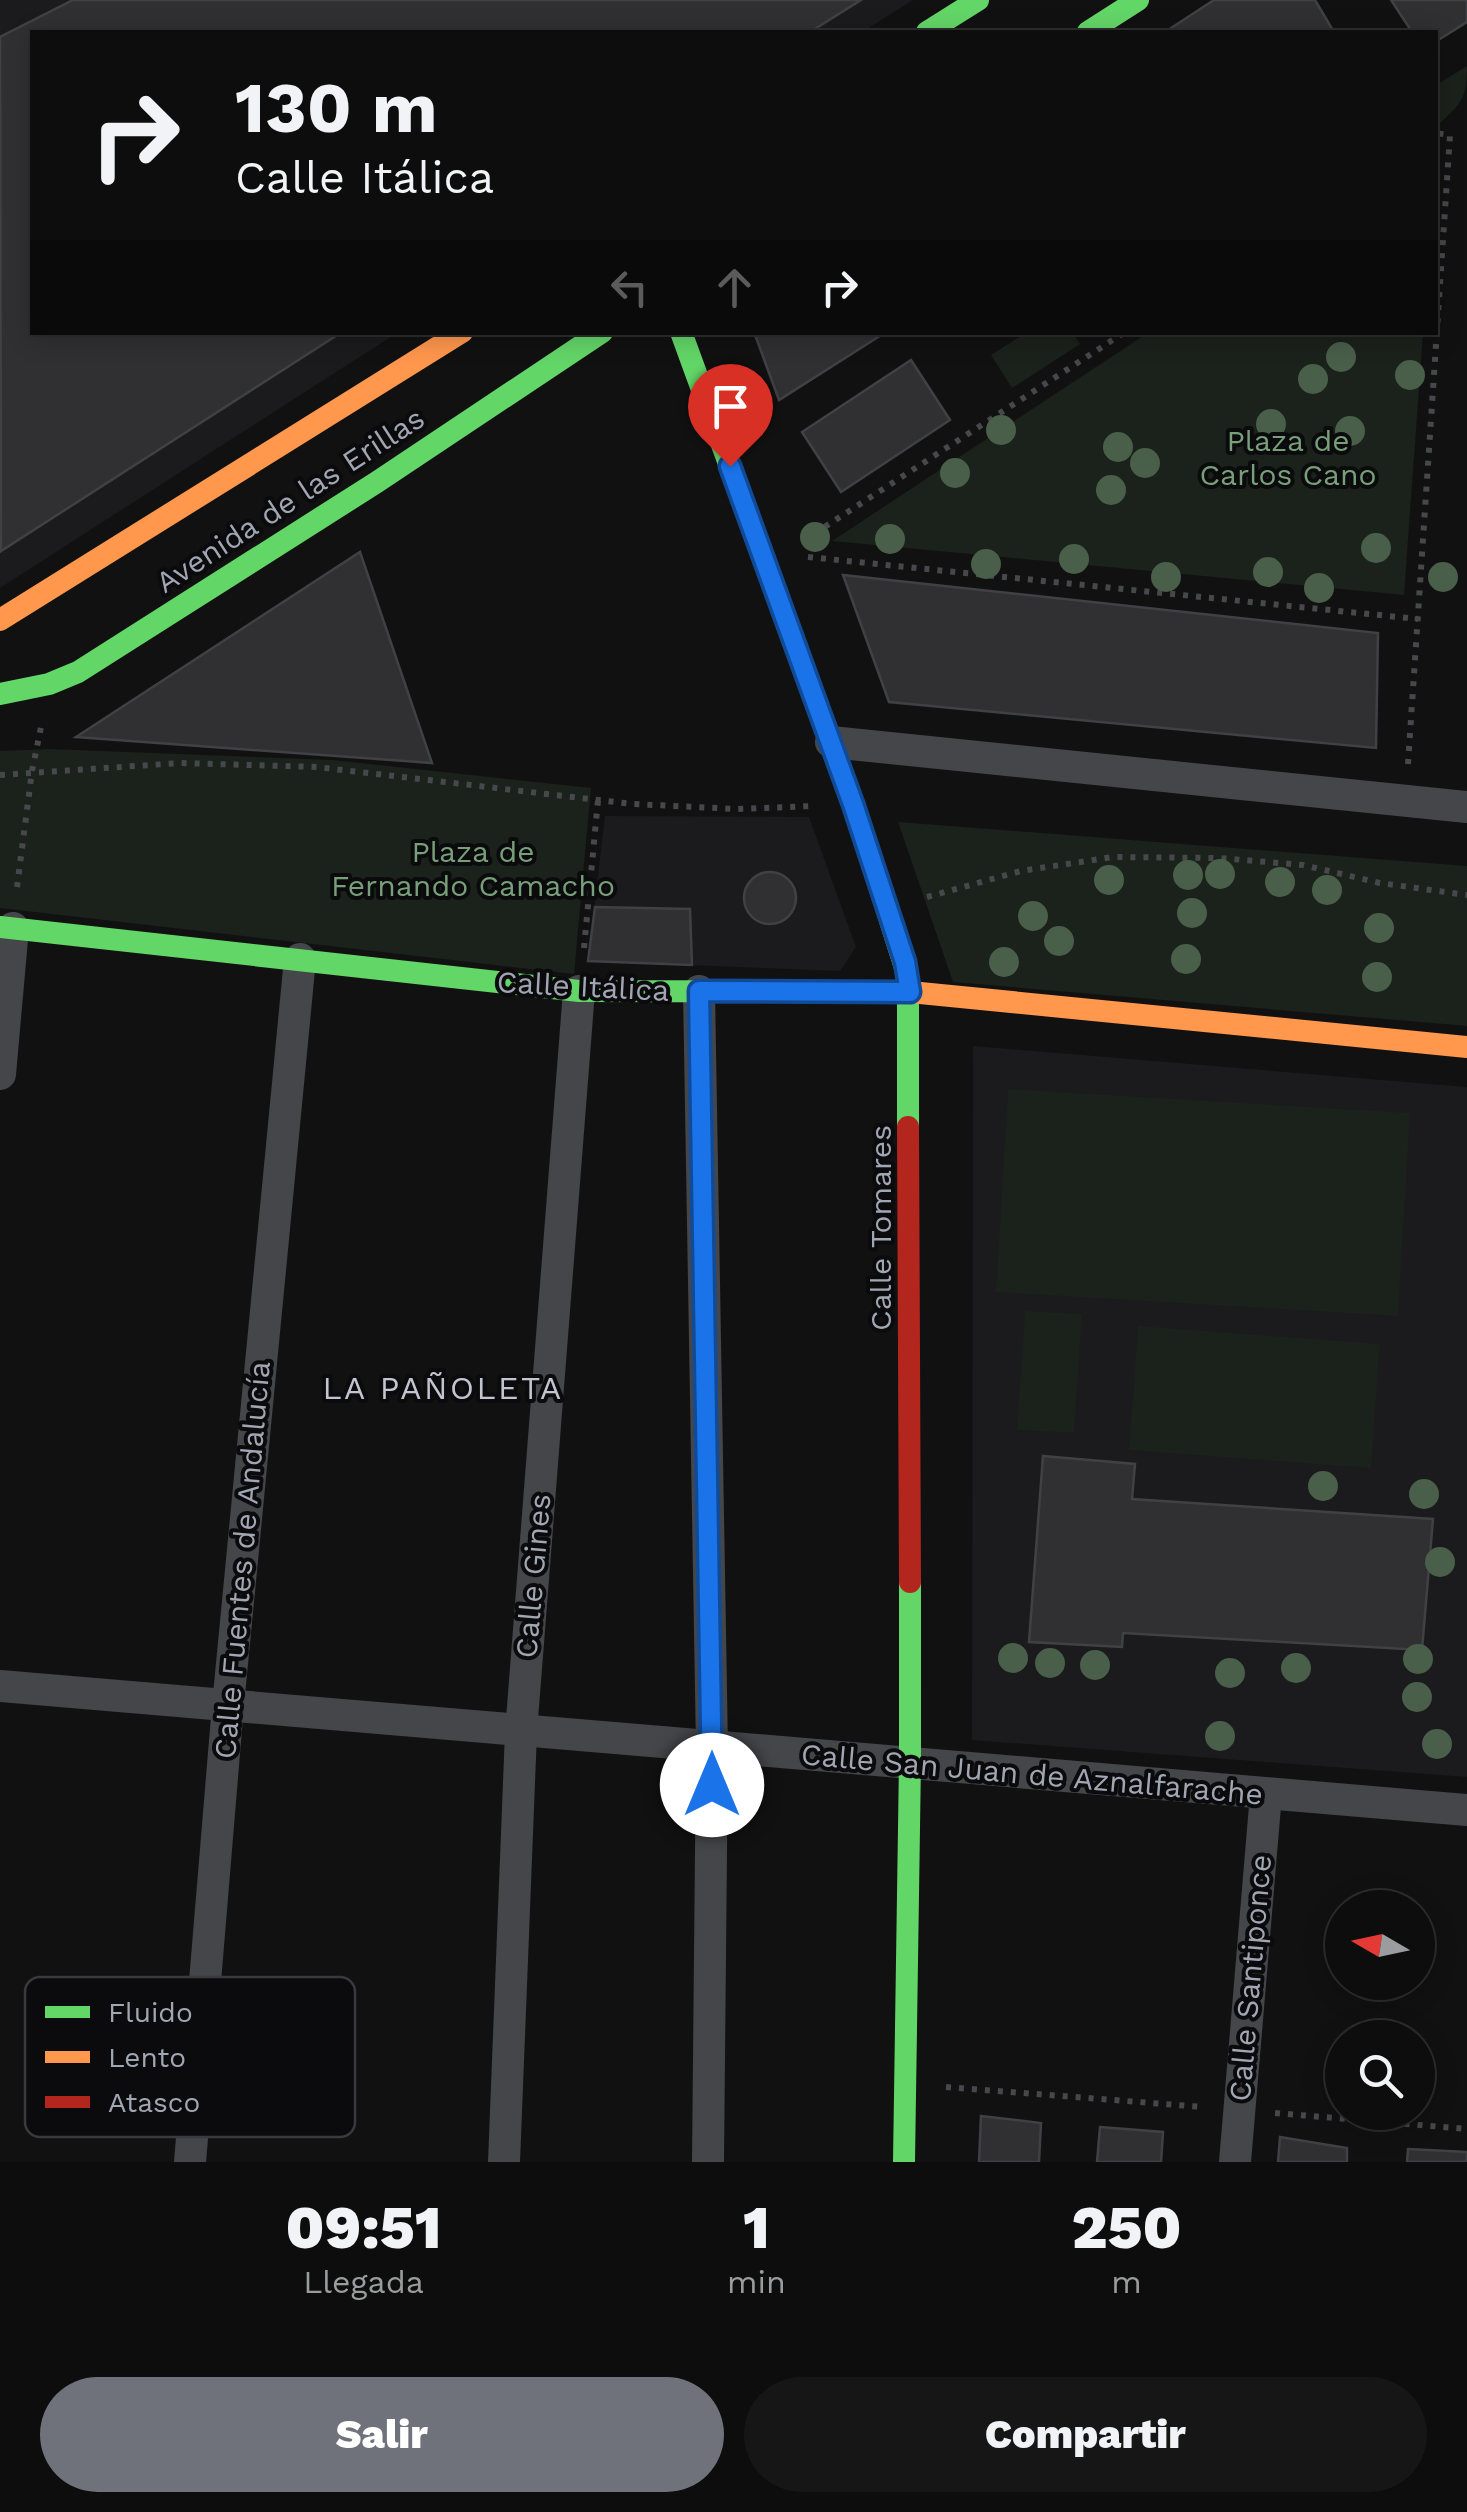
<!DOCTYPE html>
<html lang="es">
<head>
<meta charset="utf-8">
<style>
	:root { --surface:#0d0d0d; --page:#161616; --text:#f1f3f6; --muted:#9a9c9d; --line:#2d2d2e; --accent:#6f727a }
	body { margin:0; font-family:"Work Sans",sans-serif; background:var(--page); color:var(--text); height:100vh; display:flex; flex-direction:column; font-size:38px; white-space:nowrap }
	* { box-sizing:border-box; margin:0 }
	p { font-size:32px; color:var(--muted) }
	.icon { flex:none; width:55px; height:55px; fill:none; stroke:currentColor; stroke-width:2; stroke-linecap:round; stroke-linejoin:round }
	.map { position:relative; height:2162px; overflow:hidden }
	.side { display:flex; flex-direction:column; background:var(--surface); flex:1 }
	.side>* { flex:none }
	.guide { position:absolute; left:30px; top:30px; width:1408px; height:305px; border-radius:0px; box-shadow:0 5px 25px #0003,0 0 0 2px var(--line); background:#0d0d0d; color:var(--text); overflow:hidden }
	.needle { width:65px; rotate:279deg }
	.fabs { position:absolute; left:1325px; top:1890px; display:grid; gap:20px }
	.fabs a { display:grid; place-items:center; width:110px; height:110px; border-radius:50%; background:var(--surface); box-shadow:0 5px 25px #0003,0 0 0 2px var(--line); font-size:50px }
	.pin { position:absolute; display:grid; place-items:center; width:85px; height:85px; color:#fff; margin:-102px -42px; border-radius:50% 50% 50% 0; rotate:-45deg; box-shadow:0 0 10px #0007 }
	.pin .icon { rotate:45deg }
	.me { position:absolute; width:110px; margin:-55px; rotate:0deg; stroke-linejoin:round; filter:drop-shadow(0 0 8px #0008) }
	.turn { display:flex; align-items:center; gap:35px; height:210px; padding:0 40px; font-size:45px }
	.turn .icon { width:130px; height:130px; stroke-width:2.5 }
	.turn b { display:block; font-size:70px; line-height:85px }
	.lanes { display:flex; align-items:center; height:95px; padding:0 40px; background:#0003; justify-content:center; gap:50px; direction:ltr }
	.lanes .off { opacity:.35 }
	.eta { display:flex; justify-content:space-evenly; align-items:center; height:170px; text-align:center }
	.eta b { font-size:60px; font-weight:800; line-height:70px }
	.button { display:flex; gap:20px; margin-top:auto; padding:20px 40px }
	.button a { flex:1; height:115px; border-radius:60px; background:var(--accent); color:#fff; font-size:40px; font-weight:800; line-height:115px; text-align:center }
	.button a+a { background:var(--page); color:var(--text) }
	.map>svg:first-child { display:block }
	.built { fill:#1b1b1d }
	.green { fill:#1b211b }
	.building { fill:#303032; stroke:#404145; stroke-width:2.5 }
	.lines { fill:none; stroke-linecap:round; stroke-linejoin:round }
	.path { stroke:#47484c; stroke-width:6; stroke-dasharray:5 8; stroke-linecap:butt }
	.street { stroke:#45464a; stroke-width:32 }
	.fast { stroke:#63d668; stroke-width:22 }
	.slow { stroke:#ff974d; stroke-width:22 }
	.jam { stroke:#b3261e; stroke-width:22 }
	.tree { fill:#495f4a }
	.route-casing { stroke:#114b97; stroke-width:25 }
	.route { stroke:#1a73e8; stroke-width:18 }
	.labels { text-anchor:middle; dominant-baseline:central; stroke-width:8; stroke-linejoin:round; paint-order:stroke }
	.park-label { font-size:30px; fill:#779f79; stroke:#0b0b0d }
	.street-label { font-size:30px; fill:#a1a6b3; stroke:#0b0b0d }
	.neighbourhood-label { font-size:32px; letter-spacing:2.5px; fill:#c2c5cf; stroke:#0b0b0d }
	.key { fill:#0b0b0d; stroke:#383a3f; stroke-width:2.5 }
	.key-label { font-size:28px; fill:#a1a6b3 }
</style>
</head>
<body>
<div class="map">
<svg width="1467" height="2162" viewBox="0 0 1467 2162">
	<rect width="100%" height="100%" fill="#111"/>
	<g class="built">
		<path d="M 0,0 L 913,0 L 862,32 L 32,32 L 32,332 L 397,333 L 0,588 Z"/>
		<path d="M 605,816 L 809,817 L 856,947 L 840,971 L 588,961 Z"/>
		<path d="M 973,1046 L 1467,1087 L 1467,1777 L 972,1740 Z"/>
	</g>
	<g class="green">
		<path d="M 1467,66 C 1467,97 1462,103 1439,124 L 1435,117 L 1435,86 Z"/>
		<path d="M 1027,332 L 1073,333 L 1080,344 L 1012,388 L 991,355 Z"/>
		<path d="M 1149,332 L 1423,333 L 1404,595 L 832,541 Z"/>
		<path d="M 49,749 L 333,760 L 591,788 L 574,974 L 0,908 L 0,751 Z"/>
		<path d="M 898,822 L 1467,866 L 1467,1026 L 953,982 Z"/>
		<path d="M 1008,1089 L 1410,1113 L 1398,1316 L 996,1292 Z"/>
		<path d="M 1025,1311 L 1082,1314 L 1074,1433 L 1017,1430 Z"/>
		<path d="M 1138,1326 L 1380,1344 L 1371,1468 L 1129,1450 Z"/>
	</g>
	<g class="building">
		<path d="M 73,0 L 861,0 L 810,32 L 32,32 L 32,332 L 342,332 L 1,551 L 0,37 Z"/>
		<path d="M 1214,0 L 1315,0 L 1334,32 L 1165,32 Z"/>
		<path d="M 1391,0 L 1467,0 L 1467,22 L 1435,42 L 1435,32 L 1412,32 Z"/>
		<path d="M 754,332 L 886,332 L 779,400 Z"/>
		<path d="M 911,360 L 950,420 L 841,492 L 802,432 Z"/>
		<path d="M 360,552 L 432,763 L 76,737 Z"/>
		<path d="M 843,575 L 1378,633 L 1376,748 L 889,702 Z"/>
		<circle cx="770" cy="898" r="26"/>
		<path d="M 595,907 L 690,909 L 692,965 L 588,961 Z"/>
		<path d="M 1043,1456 L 1135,1464 L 1132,1499 L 1433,1519 L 1422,1650 L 1123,1633 L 1122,1647 L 1029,1642 Z"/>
		<path d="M 981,2116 L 1041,2123 L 1039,2162 L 979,2162 Z"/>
		<path d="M 1100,2127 L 1163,2132 L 1161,2162 L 1097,2162 Z"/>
		<path d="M 1280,2137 L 1347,2148 L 1347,2162 L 1278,2162 Z"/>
		<path d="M 1408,2149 L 1467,2152 L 1467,2162 L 1407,2162 Z"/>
	</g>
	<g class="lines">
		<g class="path">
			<path d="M 803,541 L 1125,332"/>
			<path d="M 808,557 L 1418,619"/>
			<path d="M 1408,764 L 1450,135 L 1435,133"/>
			<path d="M 0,775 L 180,763 L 317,767 L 632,804 L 738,809 L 812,806"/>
			<path d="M 17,887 L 32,771 L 41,727"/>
			<path d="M 927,897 L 1021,871 L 1113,857 L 1220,858 L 1303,865 L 1380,883 L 1467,895"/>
			<path d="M 584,948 L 598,800"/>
			<path d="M 946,2087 L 1203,2107"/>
			<path d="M 1275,2113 L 1467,2129"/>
		</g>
		<g class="street">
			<path d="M 831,742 L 1467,807"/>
			<path d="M 699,991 L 712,1748 L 708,2162"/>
			<path d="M 0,1074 L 13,928"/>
			<path d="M 0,1686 L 1467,1810"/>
			<path d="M 190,2162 L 228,1705 L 300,959"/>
			<path d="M 504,2162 L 521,1732 L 579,991"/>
			<path d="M 1235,2162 L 1266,1794"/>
		</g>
		<g class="fast">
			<path d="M 927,32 L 978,0"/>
			<path d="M 1088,32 L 1138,0"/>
			<path d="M 681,332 L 853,804 L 908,977 L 908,1127"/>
			<path d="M 0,694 L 49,684 L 78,672 L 377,482 L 602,332"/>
			<path d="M 0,927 L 579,991 L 879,992"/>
			<path d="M 904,2162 L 910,1761 L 910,1582"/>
		</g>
		<g class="slow">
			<path d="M 0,620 L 462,332"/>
			<path d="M 879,992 L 910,992 L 1467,1047"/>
		</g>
		<path class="jam" d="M 908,1127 L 910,1582"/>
	</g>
	<g class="tree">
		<circle cx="1341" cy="357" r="15"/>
		<circle cx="1410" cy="375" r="15"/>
		<circle cx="1313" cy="379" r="15"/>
		<circle cx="1271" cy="424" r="15"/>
		<circle cx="1001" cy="430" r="15"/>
		<circle cx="1350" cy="431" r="15"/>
		<circle cx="1118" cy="447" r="15"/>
		<circle cx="1145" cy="463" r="15"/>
		<circle cx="955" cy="473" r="15"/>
		<circle cx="1111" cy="490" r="15"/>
		<circle cx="815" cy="537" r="15"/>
		<circle cx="890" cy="539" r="15"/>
		<circle cx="1376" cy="548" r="15"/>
		<circle cx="1074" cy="559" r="15"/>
		<circle cx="986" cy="564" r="15"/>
		<circle cx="1268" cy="572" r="15"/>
		<circle cx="1166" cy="577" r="15"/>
		<circle cx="1443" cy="577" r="15"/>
		<circle cx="1319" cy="588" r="15"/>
		<circle cx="1220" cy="874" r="15"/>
		<circle cx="1188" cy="875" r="15"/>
		<circle cx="1109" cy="880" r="15"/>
		<circle cx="1280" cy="882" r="15"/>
		<circle cx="1327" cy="890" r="15"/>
		<circle cx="1192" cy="913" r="15"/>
		<circle cx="1033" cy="916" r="15"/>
		<circle cx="1379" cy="928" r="15"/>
		<circle cx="1059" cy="941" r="15"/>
		<circle cx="1186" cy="959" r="15"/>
		<circle cx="1004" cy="962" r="15"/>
		<circle cx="1377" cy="977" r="15"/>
		<circle cx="1323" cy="1486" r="15"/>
		<circle cx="1424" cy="1494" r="15"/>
		<circle cx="1440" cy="1562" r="15"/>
		<circle cx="1013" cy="1658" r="15"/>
		<circle cx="1418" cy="1659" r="15"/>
		<circle cx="1050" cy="1663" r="15"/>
		<circle cx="1095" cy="1665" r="15"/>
		<circle cx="1296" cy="1668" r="15"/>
		<circle cx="1230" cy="1673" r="15"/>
		<circle cx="1417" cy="1697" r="15"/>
		<circle cx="1220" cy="1736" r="15"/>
		<circle cx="1437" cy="1744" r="15"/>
	</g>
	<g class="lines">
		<defs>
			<path id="route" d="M 712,1785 L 699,991 L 910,992 L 905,962 L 853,804 L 730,466"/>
		</defs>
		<use href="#route" class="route-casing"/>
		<use href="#route" class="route"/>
	</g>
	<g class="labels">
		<g class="park-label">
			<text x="1288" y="440">Plaza de<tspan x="1288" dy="34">Carlos Cano</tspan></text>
			<text x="473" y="851">Plaza de<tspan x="473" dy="34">Fernando Camacho</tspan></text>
		</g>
		<g class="street-label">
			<text transform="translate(290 500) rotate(-33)">Avenida de las Erillas</text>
			<text transform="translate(583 986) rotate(3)">Calle Itálica</text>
			<text transform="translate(880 1228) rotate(-90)">Calle Tomares</text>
			<text transform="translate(242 1560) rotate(-85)">Calle Fuentes de Andalucía</text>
			<text transform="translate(533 1576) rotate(-85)">Calle Gines</text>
			<text transform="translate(1032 1774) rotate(5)">Calle San Juan de Aznalfarache</text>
			<text transform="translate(1250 1978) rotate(-85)">Calle Santiponce</text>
		</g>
		<g class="neighbourhood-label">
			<text x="443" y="1388">LA PAÑOLETA</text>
		</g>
	</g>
	<rect x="25" y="1977" width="330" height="160" rx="15" class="key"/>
	<rect x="45" y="2006" width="45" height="12" fill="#63d668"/>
	<rect x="45" y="2051" width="45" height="12" fill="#ff974d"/>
	<rect x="45" y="2096" width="45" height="12" fill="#b3261e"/>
	<g class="key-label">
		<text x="108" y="2022">Fluido</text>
		<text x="108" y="2067">Lento</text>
		<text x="108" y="2112">Atasco</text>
	</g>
</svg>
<div class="fabs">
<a><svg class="needle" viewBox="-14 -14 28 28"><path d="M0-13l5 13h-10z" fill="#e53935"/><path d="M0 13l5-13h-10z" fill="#9a9c9d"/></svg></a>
<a><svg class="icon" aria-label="search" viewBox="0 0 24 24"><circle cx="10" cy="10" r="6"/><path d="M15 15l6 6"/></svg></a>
</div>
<div class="pin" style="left:730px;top:466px;background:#d93025"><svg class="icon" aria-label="arrive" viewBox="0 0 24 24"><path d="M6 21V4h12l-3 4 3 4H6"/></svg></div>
<svg class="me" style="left:712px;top:1785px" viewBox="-20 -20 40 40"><circle r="19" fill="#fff"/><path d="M0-13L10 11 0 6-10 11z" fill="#1a73e8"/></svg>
<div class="guide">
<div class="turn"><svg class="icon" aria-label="right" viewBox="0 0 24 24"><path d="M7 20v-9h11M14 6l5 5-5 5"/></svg><div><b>130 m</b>Calle Itálica</div></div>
<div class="lanes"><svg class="icon off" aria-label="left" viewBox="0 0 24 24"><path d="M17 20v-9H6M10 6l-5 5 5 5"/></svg><svg class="icon off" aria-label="ahead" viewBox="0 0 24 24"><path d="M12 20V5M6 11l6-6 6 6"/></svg><svg class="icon" aria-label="right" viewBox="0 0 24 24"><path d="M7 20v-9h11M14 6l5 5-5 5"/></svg></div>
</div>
</div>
<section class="side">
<div class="eta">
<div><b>09:51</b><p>Llegada</p></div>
<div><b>1</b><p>min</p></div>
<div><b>250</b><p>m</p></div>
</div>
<div class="button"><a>Salir</a><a>Compartir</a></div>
</section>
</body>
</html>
